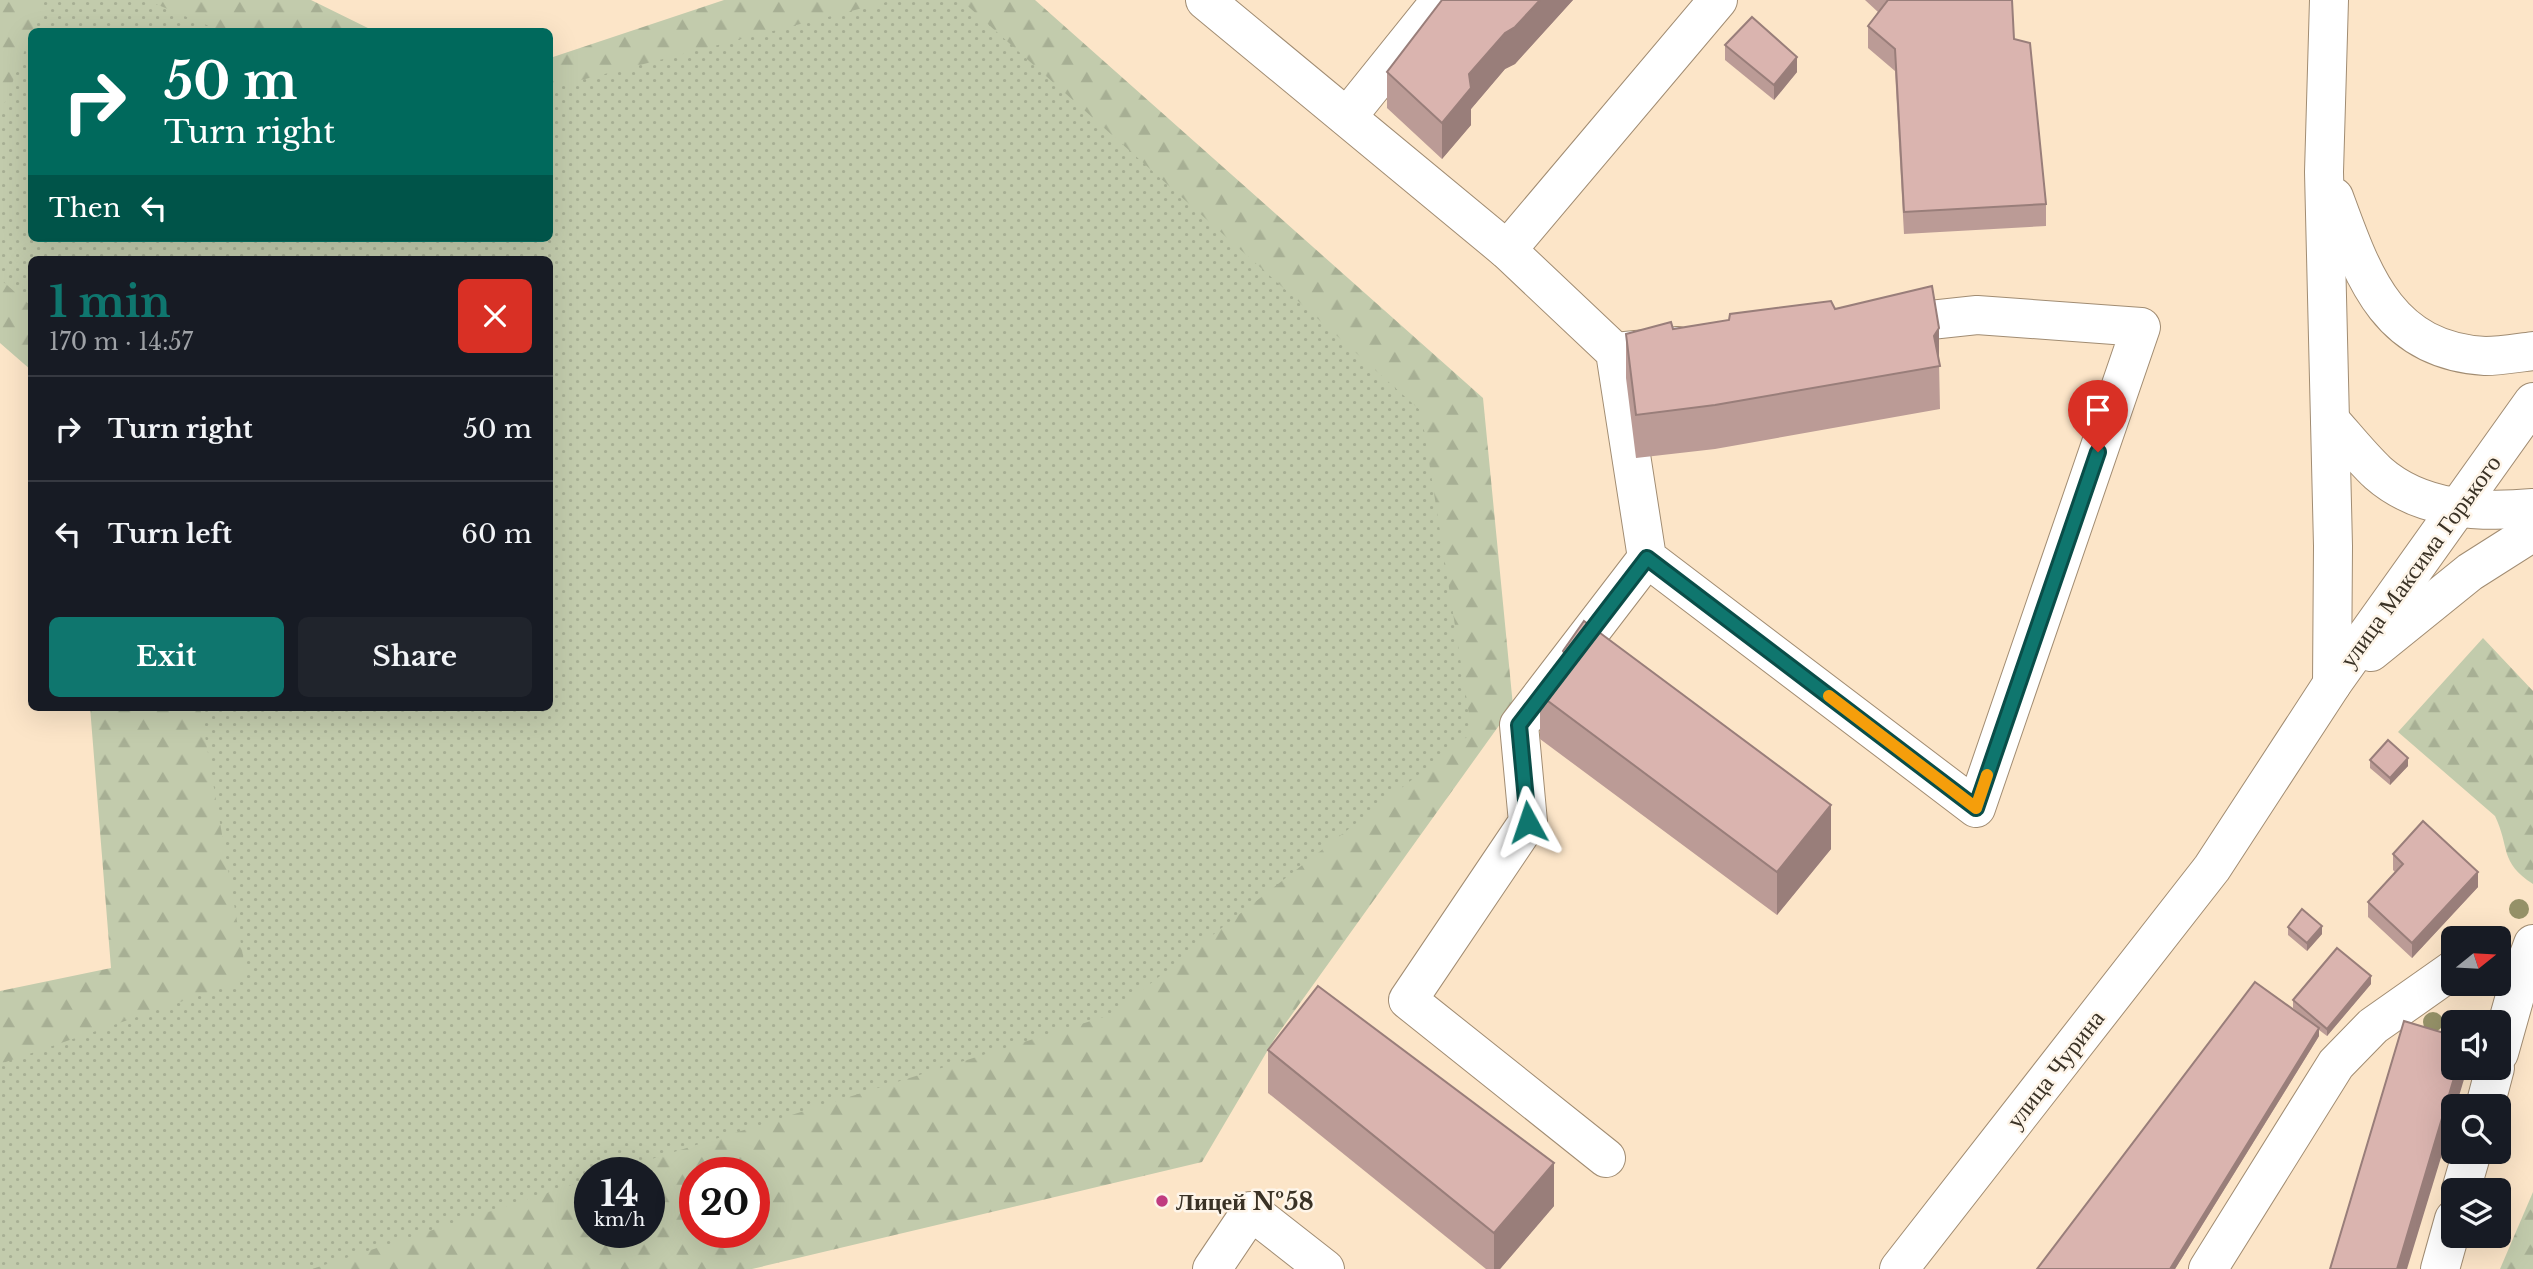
<!DOCTYPE html>
<html lang="en">
<head>
<meta charset="utf-8">
<style>
	:root { --surface:#171b24; --page:#20242c; --text:#f1f3f6; --muted:#9ea1a6; --line:#363941; --accent:#0f766e }
	body { margin:0; font-family:"Libre Baskerville",serif; background:var(--page); color:var(--text); height:100vh; display:flex; flex-direction:column; font-size:26px; white-space:nowrap }
	* { box-sizing:border-box; margin:0 }
	p { font-size:23px; color:var(--muted) }
	.icon { flex:none; width:38px; height:38px; fill:none; stroke:currentColor; stroke-width:2; stroke-linecap:round; stroke-linejoin:round }
	.map { position:relative; flex:1; overflow:hidden }
	.drawer { position:absolute; left:28px; top:256px; width:525px; height:455px; display:flex; flex-direction:column; background:var(--surface); border-radius:10px; box-shadow:0 7px 28px #0002 }
	.drawer>* { flex:none }
	.top-card { position:absolute; left:28px; top:28px; width:525px; height:214px; border-radius:10px; box-shadow:0 7px 28px #0002; background:#00695c; color:#fff; overflow:hidden }
	.needle { width:46px; rotate:72deg }
	.controls { position:absolute; left:2441px; top:926px; display:grid; gap:14px }
	.controls a { display:grid; place-items:center; width:70px; height:70px; border-radius:10px; background:var(--surface); box-shadow:0 7px 28px #0002; font-size:35px }
	.speed { position:absolute; left:574px; top:1157px; display:flex; gap:14px; font-size:35px; font-weight:700; text-align:center }
	.speed>* { display:grid; place-content:center; width:91px; height:91px; border-radius:50%; background:var(--surface); box-shadow:0 7px 28px #0002; line-height:1 }
	.speed small { font-size:18px; font-weight:400 }
	.speed .limit { border:10px solid #d22; background:#fff; color:#111 }
	.pin { position:absolute; display:grid; place-items:center; width:60px; height:60px; color:#fff; margin:-72px -30px; border-radius:50% 50% 50% 0; rotate:-45deg; box-shadow:0 0 7px #0007 }
	.pin .icon { rotate:45deg }
	.me { position:absolute; width:77px; margin:-38px; rotate:355deg; stroke-linejoin:round; filter:drop-shadow(0 0 5px #0008) }
	.turn { display:flex; align-items:center; gap:24px; height:147px; padding:0 21px; font-size:32px }
	.turn .icon { width:91px; height:91px; stroke-width:2.5 }
	.turn b { display:block; font-size:49px; line-height:60px }
	.then { display:flex; align-items:center; height:66px; padding:0 21px; background:#0003; gap:14px; font-size:26px }
	.round { display:grid; place-items:center; flex:none; width:74px; height:74px; border-radius:10px; background:var(--page) }
	.overview { display:flex; align-items:center; justify-content:space-between; height:119px; padding:0 21px }
	h1 { font-size:42px; font-weight:800; line-height:52px; color:var(--accent) }
	.cta { display:flex; gap:14px; margin-top:auto; padding:14px 21px }
	.cta a { flex:1; height:80px; border-radius:10px; background:var(--accent); color:#fff; font-size:28px; font-weight:800; line-height:80px; text-align:center }
	.cta a+a { background:var(--page); color:var(--text) }
	ul { padding:0; list-style:none }
	li { display:flex; align-items:center; gap:21px; height:105px; padding:0 21px; border-top:2px solid var(--line) }
	li div { flex:1 }
	li b { display:block; font-size:26px }
	li em { font-style:normal }
	.map>svg:first-child { display:block }
	.forest { fill:url(#forest-firs); fill-rule:evenodd }
	.park { fill:url(#park-dots) }
	.lines { fill:none; stroke-linecap:round; stroke-linejoin:round }
	.minor-casing { stroke:#a18c72; stroke-width:40 }
	.minor { stroke:#fff; stroke-width:38 }
	.tree { fill:#959168 }
	.wall { fill:#bb9b96 }
	.shaded-wall { fill:#997e7a }
	.building { fill:#dab4af; stroke:#997e7a; stroke-width:2 }
	.route-casing { stroke:#0a4d48; stroke-width:18 }
	.route { stroke:#0f766e; stroke-width:12 }
	.slow { stroke:#f59e0b; stroke-width:12 }
	.poi-dot { fill:#c03c80; stroke:#fef5e9; stroke-width:2.5 }
	.labels { text-anchor:middle; dominant-baseline:central; stroke-width:5; stroke-linejoin:round; paint-order:stroke }
	.street-label { font-size:24px; fill:#3a3226; stroke:#fef5e9 }
	.poi-label { font-size:24px; font-weight:bold; fill:#3a3226; stroke:#fef5e9; text-anchor:start }
</style>
</head>
<body>
<div class="map">
<svg width="2533" height="1269" viewBox="0 0 2533 1269">
	<defs>
		<pattern id="forest-firs" width="22" height="20" patternUnits="userSpaceOnUse" patternTransform="scale(1.75)"><rect width="22" height="20" fill="#c2cbac"/><path d="M5 1l3.5 6h-7zM16 11l3.5 6h-7z" fill="#a7af94"/></pattern>
		<pattern id="park-dots" width="8" height="8" patternUnits="userSpaceOnUse" patternTransform="scale(1.75)"><rect width="8" height="8" fill="#c2cbac"/><path d="M2 2h.1M6 6h.1" fill="none" stroke="#a7af94" stroke-width="1.8" stroke-linecap="round"/></pattern>
	</defs>
	<rect width="100%" height="100%" fill="#fce5c8"/>
	<g class="forest">
		<path d="M 0,0 L 311,0 L 374,31 L 32,32 L 32,238 L 550,238 L 550,58 L 724,0 L 1035,0 L 1483,398 L 1513,706 L 1275,1038 L 1202,1162 L 752,1269 L 0,1269 L 0,991 L 111,968 L 90,707 L 550,707 L 550,259 L 32,259 L 31,370 L 0,343 ZM 590,1172 L 649,1172 L 649,1232 L 590,1232 ZM 695,1172 L 754,1172 L 754,1232 L 695,1232 Z"/>
		<path d="M 2483,638 L 2533,691 L 2533,884 C 2499,862 2510,847 2495,816 L 2398,732 Z"/>
		<path d="M 2533,1192 L 2533,1269 L 2500,1269 Z"/>
	</g>
	<g class="park">
		<path d="M 45,0 L 146,0 L 221,31 L 33,31 Z"/>
		<path d="M 894,0 L 961,0 L 1421,411 L 1472,733 L 1110,1015 L 610,1172 L 590,1172 L 590,1179 L 312,1269 L 0,1269 L 0,1064 L 247,979 L 200,707 L 550,707 L 550,259 L 32,259 L 31,306 L 0,279 L 0,115 L 31,34 L 32,238 L 550,238 L 550,88 Z"/>
	</g>
	<g class="lines">
		<defs>
			<g id="minor">
				<path d="M 1205,0 L 1507,250 L 1615,352 L 1647,558 L 1976,808 L 2141,327 L 1977,315 L 1884,325"/>
				<path d="M 2329,0 L 2324,172 L 2333,546 L 2332,684"/>
				<path d="M 1347,117 L 1441,0"/>
				<path d="M 2334,197 C 2363,276 2387,350 2485,356 C 2500,356 2517,353 2533,351"/>
				<path d="M 1507,250 L 1718,0"/>
				<path d="M 1615,352 L 1678,346"/>
				<path d="M 2330,420 C 2346,438 2361,457 2378,473 C 2420,510 2479,513 2533,508"/>
				<path d="M 2371,652 L 2470,572 L 2533,532"/>
				<path d="M 2499,1053 L 2519,982 L 2533,944"/>
				<path d="M 2485,1106 L 2495,1068"/>
				<path d="M 1606,1158 L 1408,1000 L 1528,822 L 1519,725 L 1647,558"/>
				<path d="M 2461,1190 L 2472,1152"/>
				<path d="M 1212,1269 L 1251,1211 L 1325,1269"/>
				<path d="M 1899,1269 L 2212,868 L 2332,684 L 2533,402"/>
				<path d="M 2208,1269 L 2336,1064 L 2373,1026 L 2454,969"/>
				<path d="M 2440,1269 L 2454,1219"/>
			</g>
		</defs>
		<use href="#minor" class="minor-casing"/>
		<use href="#minor" class="minor"/>
	</g>
	<g class="tree">
		<circle cx="2519" cy="909" r="10"/>
		<circle cx="2433" cy="1022" r="10"/>
	</g>
	<g class="wall">
		<path d="M 1442,0 L 1573,0 L 1515,64 L 1505,69 L 1471,109 L 1471,125 L 1442,159 L 1387,108 L 1387,72 Z"/>
		<path d="M 1865,0 L 2012,0 L 2014,39 L 2046,204 L 2046,226 L 1904,234 L 1895,71 L 1868,48 L 1868,26 L 1878,12 Z"/>
		<path d="M 1725,45 L 1797,72 L 1774,100 L 1725,60 Z"/>
		<path d="M 1835,309 L 1939,362 L 1940,409 L 1715,449 L 1636,458 L 1626,378 L 1626,334 L 1673,329 Z"/>
		<path d="M 1563,651 L 1831,849 L 1777,915 L 1540,739 L 1540,695 L 1563,666 Z"/>
		<path d="M 2370,760 L 2408,766 L 2390,785 L 2370,768 Z"/>
		<path d="M 2393,854 L 2478,887 L 2412,958 L 2368,917 L 2368,902 L 2395,872 L 2393,870 Z"/>
		<path d="M 2288,927 L 2322,934 L 2307,951 L 2288,935 Z"/>
		<path d="M 2371,984 L 2327,1036 L 2319,1030 L 2319,1036 L 2175,1269 L 2037,1269 L 2303,1016 L 2293,1008 L 2293,1000 Z"/>
		<path d="M 1268,1050 L 1554,1206 L 1500,1269 L 1486,1269 L 1268,1093 Z"/>
	</g>
	<g class="shaded-wall">
		<path d="M 1540,0 L 1573,0 L 1515,64 L 1505,69 L 1471,109 L 1471,125 L 1442,159 L 1442,123 L 1469,74 L 1505,33 Z"/>
		<path d="M 1797,57 L 1797,72 L 1774,100 L 1774,85 Z"/>
		<path d="M 1939,328 L 1939,366 L 1934,336 Z"/>
		<path d="M 2408,758 L 2408,766 L 2390,785 L 2390,778 Z"/>
		<path d="M 1831,805 L 1831,849 L 1777,915 L 1777,872 Z"/>
		<path d="M 2478,872 L 2478,887 L 2412,958 L 2412,943 Z"/>
		<path d="M 2322,926 L 2322,934 L 2307,951 L 2307,943 Z"/>
		<path d="M 2371,976 L 2371,984 L 2327,1036 L 2327,1029 Z"/>
		<path d="M 2319,1028 L 2319,1036 L 2175,1269 L 2170,1269 Z"/>
		<path d="M 2457,1068 L 2465,1068 L 2465,1076 L 2456,1106 L 2454,1106 L 2454,1115 L 2407,1269 L 2397,1269 Z"/>
		<path d="M 1554,1163 L 1554,1206 L 1500,1269 L 1494,1269 L 1494,1233 Z"/>
	</g>
	<g class="building">
		<path d="M 1442,0 L 1540,0 L 1515,27 L 1505,33 L 1469,74 L 1471,88 L 1442,123 L 1387,72 Z"/>
		<path d="M 1888,0 L 2012,0 L 2014,39 L 2030,43 L 2046,204 L 1904,212 L 1895,49 L 1868,26 Z"/>
		<path d="M 1752,17 L 1797,57 L 1774,85 L 1725,45 Z"/>
		<path d="M 1932,286 L 1939,328 L 1934,336 L 1940,366 L 1715,405 L 1636,415 L 1626,334 L 1671,322 L 1673,329 L 1729,320 L 1730,314 L 1831,301 L 1835,309 Z"/>
		<path d="M 1584,621 L 1831,805 L 1777,872 L 1540,695 L 1568,659 L 1563,651 Z"/>
		<path d="M 2388,740 L 2408,758 L 2390,778 L 2370,760 Z"/>
		<path d="M 2423,821 L 2478,872 L 2412,943 L 2368,902 L 2403,864 L 2393,854 Z"/>
		<path d="M 2302,909 L 2322,926 L 2307,943 L 2288,927 Z"/>
		<path d="M 2337,948 L 2371,976 L 2327,1029 L 2293,1000 Z"/>
		<path d="M 2255,982 L 2319,1028 L 2170,1269 L 2037,1269 Z"/>
		<path d="M 1318,986 L 1554,1163 L 1494,1233 L 1268,1050 Z"/>
		<path d="M 2404,1021 L 2454,1036 L 2454,1068 L 2457,1068 L 2397,1269 L 2330,1269 Z"/>
	</g>
	<g class="lines">
		<defs>
			<path id="route" d="M 1528,822 L 1519,725 L 1647,558 L 1976,808 L 2098,452"/>
		</defs>
		<use href="#route" class="route-casing"/>
		<use href="#route" class="route"/>
		<path class="slow" d="M 1829,696 L 1976,808 L 1987,775"/>
	</g>
	<circle class="poi-dot" cx="1162" cy="1201" r="7"/>
	<g class="labels">
		<g class="street-label">
			<text transform="translate(2420 561) rotate(-54)">улица Максима Горького</text>
			<text transform="translate(2055 1069) rotate(-52)">улица Чурина</text>
		</g>
		<g class="poi-label">
			<text x="1176" y="1201">Лицей №58</text>
		</g>
	</g>
</svg>
<div class="controls">
<a><svg class="needle" viewBox="-14 -14 28 28"><path d="M0-13l5 13h-10z" fill="#e53935"/><path d="M0 13l5-13h-10z" fill="#9ea1a6"/></svg></a>
<a><svg class="icon" aria-label="sound" viewBox="0 0 24 24"><path d="M4 9h4l5-4v14l-5-4H4zM17 9q2 3 0 6"/></svg></a>
<a><svg class="icon" aria-label="search" viewBox="0 0 24 24"><circle cx="10" cy="10" r="6"/><path d="M15 15l6 6"/></svg></a>
<a><svg class="icon" aria-label="layers" viewBox="0 0 24 24"><path d="M12 4l9 5-9 5-9-5zM3 14l9 5 9-5"/></svg></a>
</div>
<div class="speed"><div>14<small>km/h</small></div><div class="limit">20</div></div>
<div class="pin" style="left:2098px;top:452px;background:#d93025"><svg class="icon" aria-label="arrive" viewBox="0 0 24 24"><path d="M6 21V4h12l-3 4 3 4H6"/></svg></div>
<svg class="me" style="left:1528px;top:822px" viewBox="-20 -20 40 40"><path d="M0-17L14 15 0 8-14 15z" fill="#0f766e" stroke="#fff" stroke-width="4"/></svg>
<div class="top-card">
<div class="turn"><svg class="icon" aria-label="right" viewBox="0 0 24 24"><path d="M7 20v-9h11M14 6l5 5-5 5"/></svg><div><b>50 m</b>Turn right</div></div>
<div class="then">Then<svg class="icon" aria-label="left" viewBox="0 0 24 24"><path d="M17 20v-9H6M10 6l-5 5 5 5"/></svg></div>
</div>
<section class="drawer">
<div class="overview"><div><h1>1 min</h1><p>170 m · 14:57</p></div><a class="round" style="background:#d93025;color:#fff"><svg class="icon" aria-label="close" viewBox="0 0 24 24"><path d="M6 6l12 12M18 6L6 18"/></svg></a></div>
<ul>
<li><svg class="icon" aria-label="right" viewBox="0 0 24 24"><path d="M7 20v-9h11M14 6l5 5-5 5"/></svg><div><b>Turn right</b></div><em>50 m</em></li>
<li><svg class="icon" aria-label="left" viewBox="0 0 24 24"><path d="M17 20v-9H6M10 6l-5 5 5 5"/></svg><div><b>Turn left</b></div><em>60 m</em></li>
</ul>
<div class="cta"><a>Exit</a><a>Share</a></div>
</section>
</div>
</body>
</html>
